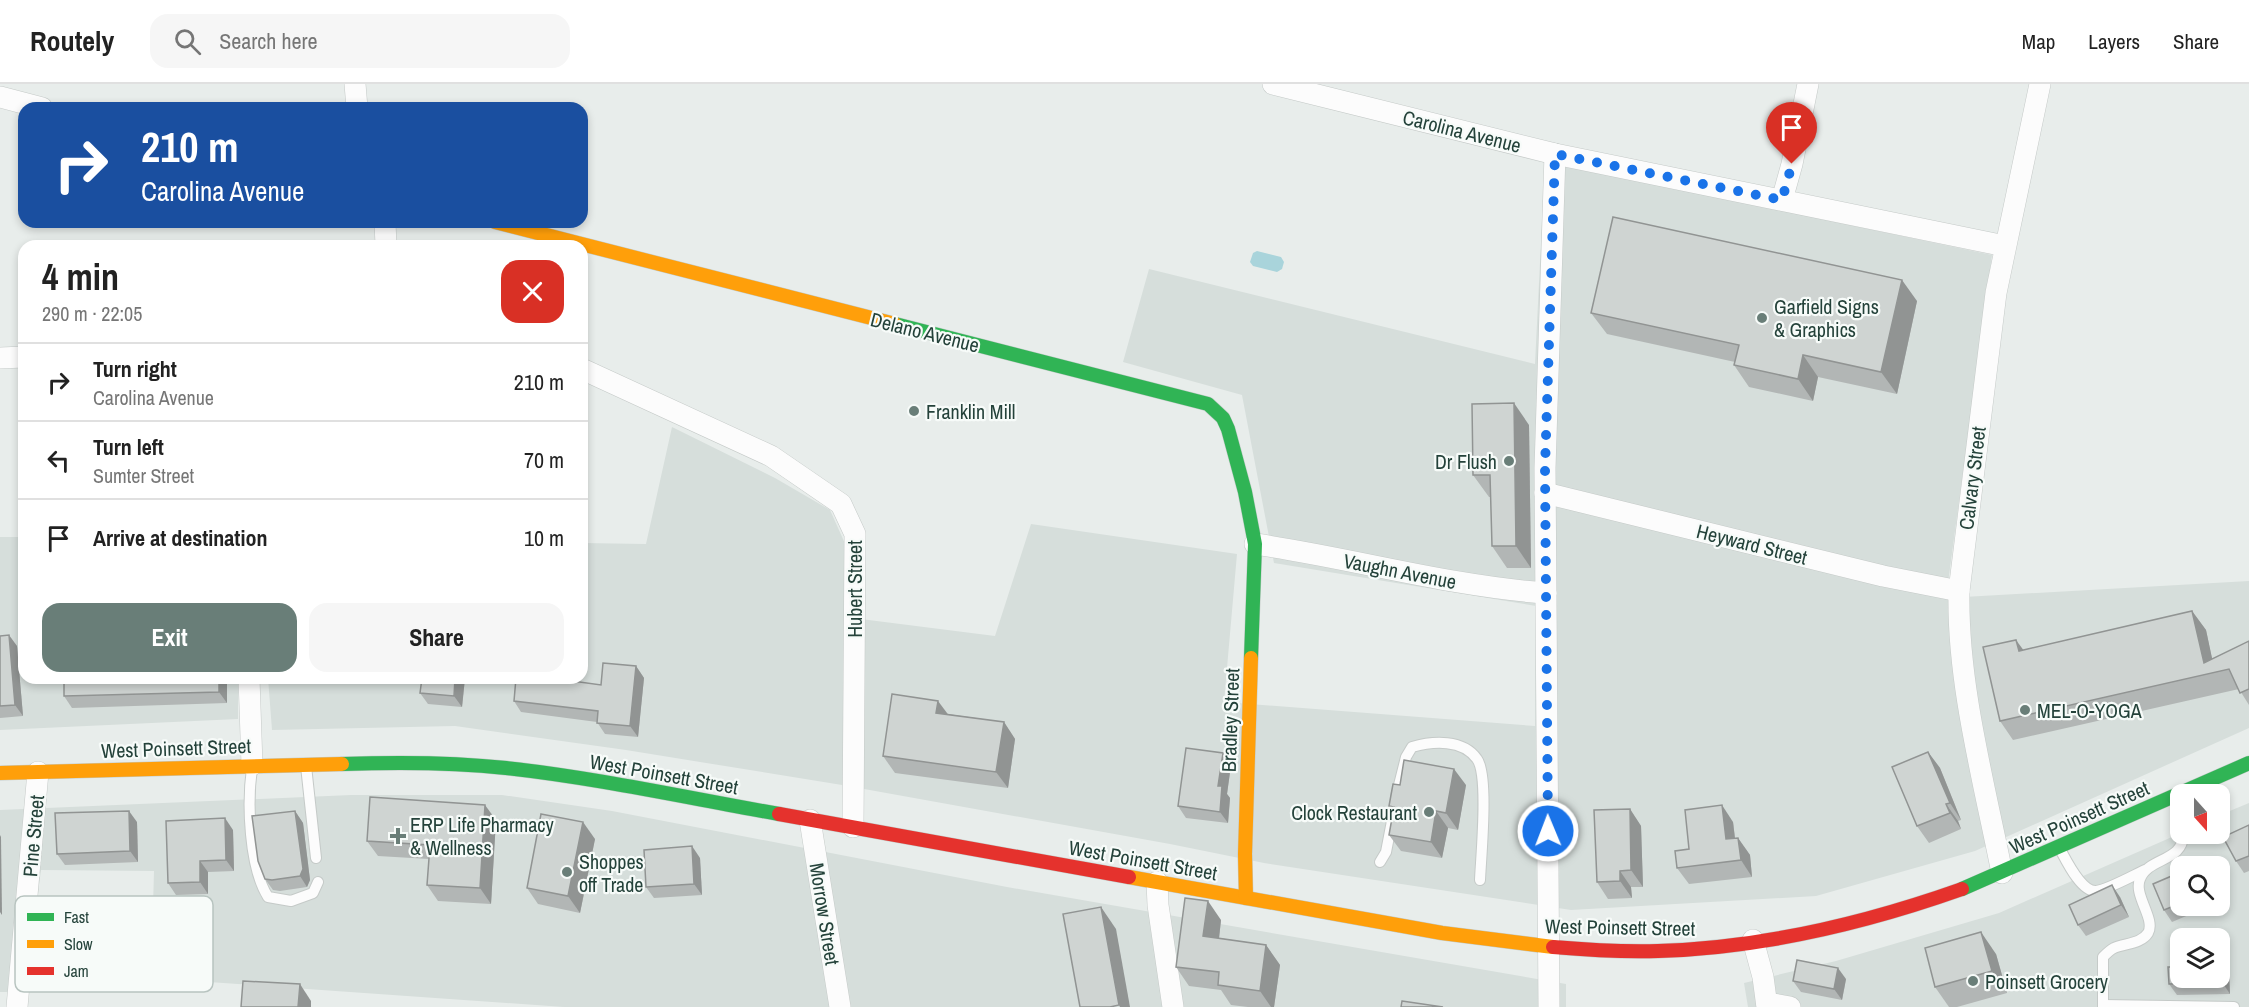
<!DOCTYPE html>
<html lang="en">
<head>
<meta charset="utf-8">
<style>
	:root { --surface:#fff; --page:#f6f6f6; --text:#222; --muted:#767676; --line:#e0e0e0; --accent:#697e78 }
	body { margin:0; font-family:"Archivo Narrow",sans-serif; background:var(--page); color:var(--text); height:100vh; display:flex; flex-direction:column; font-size:22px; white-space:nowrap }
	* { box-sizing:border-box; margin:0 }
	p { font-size:20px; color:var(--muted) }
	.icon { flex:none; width:33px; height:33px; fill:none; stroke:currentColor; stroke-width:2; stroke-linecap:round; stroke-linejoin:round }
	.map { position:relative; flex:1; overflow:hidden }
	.sheet { position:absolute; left:18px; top:156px; width:570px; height:444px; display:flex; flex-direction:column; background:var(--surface); border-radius:18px; box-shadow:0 3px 9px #0003 }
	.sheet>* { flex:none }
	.top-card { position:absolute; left:18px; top:18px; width:570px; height:126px; border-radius:18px; box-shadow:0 3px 9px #0003; background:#1a4fa0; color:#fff; overflow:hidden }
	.needle { width:39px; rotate:159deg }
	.tools { position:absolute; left:2170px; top:700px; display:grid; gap:12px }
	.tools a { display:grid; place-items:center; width:60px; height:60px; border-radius:12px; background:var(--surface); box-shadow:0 3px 9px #0003; font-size:30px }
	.pin { position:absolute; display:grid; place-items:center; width:51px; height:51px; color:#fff; margin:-62px -26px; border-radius:50% 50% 50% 0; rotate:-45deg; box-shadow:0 0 6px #0007 }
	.pin .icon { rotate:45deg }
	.me { position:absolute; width:66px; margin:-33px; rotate:359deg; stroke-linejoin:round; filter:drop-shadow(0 0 4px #0008) }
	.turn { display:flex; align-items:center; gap:21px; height:126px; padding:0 24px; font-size:27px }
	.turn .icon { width:78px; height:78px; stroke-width:2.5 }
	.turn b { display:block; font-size:42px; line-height:51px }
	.round { display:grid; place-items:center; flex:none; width:63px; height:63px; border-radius:18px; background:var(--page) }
	.summary { display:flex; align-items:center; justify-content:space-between; height:102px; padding:0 24px }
	h1 { font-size:36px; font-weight:800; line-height:45px }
	.cta { display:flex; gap:12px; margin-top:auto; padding:12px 24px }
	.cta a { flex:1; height:69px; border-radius:18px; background:var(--accent); color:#fff; font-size:24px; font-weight:800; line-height:69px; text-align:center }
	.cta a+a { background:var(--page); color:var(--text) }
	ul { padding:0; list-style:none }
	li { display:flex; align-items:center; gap:18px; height:78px; padding:0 24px; border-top:2px solid var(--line) }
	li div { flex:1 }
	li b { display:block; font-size:22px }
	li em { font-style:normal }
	header { display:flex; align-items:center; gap:36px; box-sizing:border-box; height:84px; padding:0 30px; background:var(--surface); border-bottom:2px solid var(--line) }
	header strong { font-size:28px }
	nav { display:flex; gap:33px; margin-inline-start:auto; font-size:21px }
	.search { width:420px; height:54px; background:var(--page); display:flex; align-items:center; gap:15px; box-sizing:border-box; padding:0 21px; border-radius:18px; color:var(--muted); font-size:22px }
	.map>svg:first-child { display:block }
	.built { fill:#d6dedb; fill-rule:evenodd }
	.water { fill:#a9d4db }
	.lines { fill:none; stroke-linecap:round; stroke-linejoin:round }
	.lane-casing { stroke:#c5cac8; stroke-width:12 }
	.street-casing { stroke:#c5cac8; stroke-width:22 }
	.fast-casing { stroke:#c3cbc8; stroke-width:15 }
	.slow-casing { stroke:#c3cbc8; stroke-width:15 }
	.jam-casing { stroke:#c3cbc8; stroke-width:15 }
	.lane { stroke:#fcfcfc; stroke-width:10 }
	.street { stroke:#fcfcfc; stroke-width:21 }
	.fast { stroke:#30b455; stroke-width:14 }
	.slow { stroke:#ff9f0a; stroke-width:14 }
	.jam { stroke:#e5322d; stroke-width:14 }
	.wall { fill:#b2b6b5 }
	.shaded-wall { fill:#919493 }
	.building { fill:#cfd4d2; stroke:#919493; stroke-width:1.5 }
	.route { stroke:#1a73e8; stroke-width:10; stroke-dasharray:0 18 }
	.poi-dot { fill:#697e78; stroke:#f7fbf9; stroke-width:2 }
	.labels { text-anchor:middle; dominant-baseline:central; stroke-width:4.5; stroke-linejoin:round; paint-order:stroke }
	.street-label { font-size:20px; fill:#24423a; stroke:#f7fbf9 }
	.poi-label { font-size:20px; fill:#24423a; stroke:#f7fbf9; text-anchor:start }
	.key { fill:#f7fbf9; stroke:#b8c4c0; stroke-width:1.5 }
	.key-label { font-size:16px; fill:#24423a }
</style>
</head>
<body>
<header>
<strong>Routely</strong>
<div class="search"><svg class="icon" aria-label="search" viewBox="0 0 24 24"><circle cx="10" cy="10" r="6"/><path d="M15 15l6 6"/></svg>Search here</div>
<nav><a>Map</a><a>Layers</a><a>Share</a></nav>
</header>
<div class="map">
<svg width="2249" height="923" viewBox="0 0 2249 923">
	<rect width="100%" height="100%" fill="#e8edeb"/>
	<g class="built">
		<path d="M 1545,77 L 1992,171 L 1946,514 L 2249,497 L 2249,644 L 1975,767 L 1816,812 L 1571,826 L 1264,779 L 1170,760 L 842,701 L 626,666 L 455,642 L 272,646 L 268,594 L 582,594 L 582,459 L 646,460 L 672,343 L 775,394 L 830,426 L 847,464 L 845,533 L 995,552 L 1031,440 L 1237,470 L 1224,618 L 1535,642 L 1536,522 L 1274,479 L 1242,311 L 1123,278 L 1149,185 L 1535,280 Z"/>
		<path d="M 0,453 L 24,453 L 24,594 L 238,594 L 238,635 L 0,646 Z"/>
		<path d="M 351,711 L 502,711 L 612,727 L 1007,803 L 1566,900 L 1566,923 L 564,923 L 151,894 L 154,787 L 41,786 L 25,908 L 0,908 L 0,726 Z"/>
		<path d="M 2249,719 L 2249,923 L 1748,923 L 1744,899 L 1836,877 L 1999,829 L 2181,749 L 2220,750 L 2220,731 ZM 2181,783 L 2220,783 L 2220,822 L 2181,822 ZM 2181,855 L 2220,855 L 2220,894 L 2181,894 Z"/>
	</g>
	<path class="water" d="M 1257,167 L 1281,173 L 1284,178 L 1282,185 L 1277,188 L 1253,182 L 1250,178 L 1253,169 Z"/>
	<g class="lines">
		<defs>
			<g id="lane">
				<path d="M 306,682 L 316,774"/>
				<path d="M 252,684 C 247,719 249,783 268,813 L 291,817 L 313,809 L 318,798"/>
				<path d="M 2176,712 L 2181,734"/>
				<path d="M 1396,713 L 1406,673 L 1412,663 C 1433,657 1463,655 1477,675 C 1489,691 1481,772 1480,796"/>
				<path d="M 2060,765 C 2066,776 2081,808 2096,807 C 2107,806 2134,791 2145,786"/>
				<path d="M 1380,778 L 1386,768 L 1392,737"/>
				<path d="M 2103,921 L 2234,923"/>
				<path d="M 2103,923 L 2103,873 C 2106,870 2110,866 2114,864 C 2125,859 2141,860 2148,849 C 2156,835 2133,811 2140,795 C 2148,773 2184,778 2183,750"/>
			</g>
			<g id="street">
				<path d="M 355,0 L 357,24"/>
				<path d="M 1273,0 L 1555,70 L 2005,162"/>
				<path d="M 0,13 L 42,24"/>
				<path d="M 1782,116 L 1792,80 L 1808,0"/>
				<path d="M 385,138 L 386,162"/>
				<path d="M 0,274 L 24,273"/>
				<path d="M 582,285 L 771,372 L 841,420 L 855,450 L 853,743"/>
				<path d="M 1545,409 L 1883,492 L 1959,507"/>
				<path d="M 1255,460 C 1352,474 1448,502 1546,509"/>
				<path d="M 249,594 L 252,681"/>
				<path d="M 810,736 L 840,923"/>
				<path d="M 2002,789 C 1984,698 1957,599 1959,507 L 1996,209 L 2040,0"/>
				<path d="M 1157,798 L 1158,821 L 1173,923"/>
				<path d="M 1753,856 L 1763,893 L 1767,923"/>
				<path d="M 1767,919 L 1790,923"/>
				<path d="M 17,923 L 38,688"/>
				<path d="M 1549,923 L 1545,384 L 1555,70"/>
			</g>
			<g id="fast">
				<path d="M 895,240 L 1208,320 L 1223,334 L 1228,345 L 1245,408 L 1255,460 L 1251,574"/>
				<path d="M 342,680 C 397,678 451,678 506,684 C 597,694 688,714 779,730"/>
				<path d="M 1962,805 L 2249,679"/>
			</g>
			<g id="slow">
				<path d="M 495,138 L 895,240"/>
				<path d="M 0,689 L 342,680"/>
				<path d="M 1129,793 L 1442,849 L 1553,863"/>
				<path d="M 1246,814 L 1245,770 L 1251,574"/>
			</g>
			<g id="jam">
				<path d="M 779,730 L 1129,793"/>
				<path d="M 1553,863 C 1588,866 1623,868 1658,867 C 1760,864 1866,839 1962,805"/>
			</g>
		</defs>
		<use href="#lane" class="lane-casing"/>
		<use href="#street" class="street-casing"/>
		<use href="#fast" class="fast-casing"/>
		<use href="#slow" class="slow-casing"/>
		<use href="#jam" class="jam-casing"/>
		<use href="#lane" class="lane"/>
		<use href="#street" class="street"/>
		<use href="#fast" class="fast"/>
		<use href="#slow" class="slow"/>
		<use href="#jam" class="jam"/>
	</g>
	<g class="wall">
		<path d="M 1917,217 L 1897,310 L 1818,293 L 1813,317 L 1749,303 L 1734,281 L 1735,278 L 1607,250 L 1591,229 Z"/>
		<path d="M 1529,341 L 1531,484 L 1507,484 L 1492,462 L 1491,413 L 1489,413 L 1473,391 Z"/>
		<path d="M 2192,527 L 2206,546 L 2212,575 L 2249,557 L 2249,621 L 2239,605 L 2013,656 L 2000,637 L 2023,566 Z"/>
		<path d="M 0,552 L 17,562 L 23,632 L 0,634 Z"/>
		<path d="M 636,582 L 644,594 L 638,653 L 605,650 L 597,638 L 521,628 L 514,617 L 516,594 L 568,594 L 567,596 L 601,601 Z"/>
		<path d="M 64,594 L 227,594 L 227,619 L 72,624 L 64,612 Z"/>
		<path d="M 311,594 L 373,594 L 373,595 L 313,598 Z"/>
		<path d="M 422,594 L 465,594 L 462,623 L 428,620 L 420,609 Z"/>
		<path d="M 948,630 L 1004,638 L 1015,655 L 1008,704 L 895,689 L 883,672 Z"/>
		<path d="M 1928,668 L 1940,684 L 1961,736 L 1958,737 L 1961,745 L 1929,759 L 1917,742 Z"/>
		<path d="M 1231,681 L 1227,710 L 1230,714 L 1228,739 L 1186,734 L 1178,722 Z"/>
		<path d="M 1400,701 L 1466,701 L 1458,746 L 1448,744 L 1442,774 L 1401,767 L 1389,751 L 1393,728 L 1389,722 Z"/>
		<path d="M 1630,725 L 1641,742 L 1643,803 L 1631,803 L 1632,814 L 1608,815 L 1597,798 Z"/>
		<path d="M 295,727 L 303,739 L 310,796 L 307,803 L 280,807 L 273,806 L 265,795 Z"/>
		<path d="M 496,736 L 491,820 L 438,817 L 427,801 L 429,775 L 378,772 L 367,757 Z"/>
		<path d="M 137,738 L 138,778 L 65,781 L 57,770 Z"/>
		<path d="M 1733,738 L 1735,754 L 1738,754 L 1750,771 L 1752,793 L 1689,800 L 1677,784 L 1689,765 Z"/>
		<path d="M 2249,741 L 2249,787 L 2244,789 L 2236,777 Z"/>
		<path d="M 233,746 L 234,787 L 208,788 L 208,810 L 176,811 L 168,799 Z"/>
		<path d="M 595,755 L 580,829 L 538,820 L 527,804 Z"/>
		<path d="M 700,774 L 702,811 L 654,814 L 646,803 Z"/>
		<path d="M 2181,788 L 2181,822 L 2210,822 L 2172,838 L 2164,826 Z"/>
		<path d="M 2120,813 L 2129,833 L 2086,852 L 2078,841 Z"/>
		<path d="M 1221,836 L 1219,854 L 1266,861 L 1280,881 L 1274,923 L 1248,923 L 1231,921 L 1221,906 L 1189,902 L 1176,883 Z"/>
		<path d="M 2228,868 L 2230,910 L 2177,911 L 2169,900 Z"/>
		<path d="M 1996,870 L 2007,909 L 1957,923 L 1949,923 L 1935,903 Z"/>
		<path d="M 1846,895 L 1842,916 L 1801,908 L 1793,897 Z"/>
	</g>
	<g class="shaded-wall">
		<path d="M 1902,196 L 1917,217 L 1897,310 L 1881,288 Z"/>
		<path d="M 1803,271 L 1818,293 L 1813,317 L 1798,295 Z"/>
		<path d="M 1514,319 L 1529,341 L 1531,484 L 1516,462 Z"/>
		<path d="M 2192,527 L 2206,546 L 2215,588 L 2204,579 Z"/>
		<path d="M 9,551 L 17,562 L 23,632 L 15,621 Z"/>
		<path d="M 2016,556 L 2030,575 L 2019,567 Z"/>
		<path d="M 636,582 L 644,594 L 638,653 L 630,642 Z"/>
		<path d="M 219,594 L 227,594 L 227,619 L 219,608 Z"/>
		<path d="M 455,594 L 465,594 L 462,623 L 454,612 Z"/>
		<path d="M 558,594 L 568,594 L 566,607 L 558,595 Z"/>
		<path d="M 938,617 L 950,633 L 936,629 Z"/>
		<path d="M 1004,638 L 1015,655 L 1008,704 L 996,688 Z"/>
		<path d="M 1928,668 L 1940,684 L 1961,736 L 1950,719 Z"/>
		<path d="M 1223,669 L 1231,681 L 1227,710 L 1230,714 L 1228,739 L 1220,728 L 1218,702 Z"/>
		<path d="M 1454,685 L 1466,701 L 1458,746 L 1446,729 Z"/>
		<path d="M 1946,720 L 1958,737 L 1961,745 L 1950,729 Z"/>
		<path d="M 485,721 L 496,736 L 491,820 L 480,804 Z"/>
		<path d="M 1722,721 L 1733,738 L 1737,772 L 1726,755 Z"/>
		<path d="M 1630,725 L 1641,742 L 1643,803 L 1631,786 Z"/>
		<path d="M 129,727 L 137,738 L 138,778 L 130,767 Z"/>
		<path d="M 295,727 L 303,739 L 310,796 L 307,803 L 300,792 Z"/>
		<path d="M 1436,727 L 1448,744 L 1442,774 L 1431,758 Z"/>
		<path d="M 225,734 L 233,746 L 234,787 L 226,776 Z"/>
		<path d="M 583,738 L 595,755 L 580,829 L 568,812 Z"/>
		<path d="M 0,751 L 1,753 L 2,831 L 0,828 Z"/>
		<path d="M 1738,754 L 1750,771 L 1752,793 L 1741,776 Z"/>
		<path d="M 692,762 L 700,774 L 702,811 L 694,800 Z"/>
		<path d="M 200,777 L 208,788 L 208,810 L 200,798 Z"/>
		<path d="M 1620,787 L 1631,803 L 1632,814 L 1620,797 Z"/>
		<path d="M 2112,801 L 2120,813 L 2129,833 L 2121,821 Z"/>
		<path d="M 1208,817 L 1221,836 L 1217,872 L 1203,852 Z"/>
		<path d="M 1101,823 L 1116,845 L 1130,923 L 1120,923 L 1119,921 Z"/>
		<path d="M 1981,848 L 1996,870 L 2007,909 L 1992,887 Z"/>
		<path d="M 2220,857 L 2228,868 L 2230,910 L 2222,898 Z"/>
		<path d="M 1266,861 L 1280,881 L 1274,923 L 1271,923 L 1260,907 Z"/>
		<path d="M 1838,884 L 1846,895 L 1842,916 L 1834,905 Z"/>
		<path d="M 300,900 L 311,917 L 311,923 L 298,923 Z"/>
	</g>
	<g class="building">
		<path d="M 1613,133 L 1902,196 L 1881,288 L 1803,271 L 1798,295 L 1734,281 L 1739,261 L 1591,229 Z"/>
		<path d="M 1514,319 L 1516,462 L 1492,462 L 1490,391 L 1473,391 L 1472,320 Z"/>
		<path d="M 2192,527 L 2204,579 L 2249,557 L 2249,605 L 2240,609 L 2229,585 L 2000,637 L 1983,563 L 2016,556 L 2019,567 Z"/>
		<path d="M 9,551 L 15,621 L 0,622 L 0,552 Z"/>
		<path d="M 603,579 L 636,582 L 630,642 L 597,639 L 598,627 L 514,617 L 516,594 L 558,594 L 558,595 L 601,601 Z"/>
		<path d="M 64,594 L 219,594 L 219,608 L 64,612 Z"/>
		<path d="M 422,594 L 455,594 L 454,612 L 420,609 Z"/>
		<path d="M 892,610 L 938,617 L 936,629 L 1004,638 L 996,688 L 883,672 Z"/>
		<path d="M 1186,664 L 1223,669 L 1218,702 L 1222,702 L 1220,728 L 1178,722 Z"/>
		<path d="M 1928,668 L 1950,719 L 1946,720 L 1950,729 L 1917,742 L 1892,683 Z"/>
		<path d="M 1404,676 L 1454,685 L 1446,729 L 1436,727 L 1431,758 L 1389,751 L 1394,723 L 1389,722 L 1393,700 L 1400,701 Z"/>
		<path d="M 370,713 L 485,721 L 480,804 L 427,801 L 430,761 L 367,757 Z"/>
		<path d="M 1722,721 L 1726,755 L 1738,754 L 1741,776 L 1677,784 L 1675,767 L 1689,765 L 1685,726 Z"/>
		<path d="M 1630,725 L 1631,786 L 1620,787 L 1620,797 L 1597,798 L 1594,726 Z"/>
		<path d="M 129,727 L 130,767 L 57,770 L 55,729 Z"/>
		<path d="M 295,727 L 303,785 L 300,792 L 272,796 L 265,795 L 258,777 L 252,732 Z"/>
		<path d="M 541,730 L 583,738 L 568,812 L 527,804 Z"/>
		<path d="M 225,734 L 226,776 L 200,777 L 200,798 L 168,799 L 166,737 Z"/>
		<path d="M 2249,741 L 2249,772 L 2236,777 L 2223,753 Z"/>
		<path d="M 692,762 L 694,800 L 646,803 L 644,766 Z"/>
		<path d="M 2181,788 L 2181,819 L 2164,826 L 2153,800 Z"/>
		<path d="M 2112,801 L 2121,821 L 2078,841 L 2069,821 Z"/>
		<path d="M 1185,814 L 1208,817 L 1203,852 L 1266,861 L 1260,907 L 1218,901 L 1219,888 L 1176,883 Z"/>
		<path d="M 1101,823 L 1119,921 L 1110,923 L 1080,923 L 1063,830 Z"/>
		<path d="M 1981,848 L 1992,887 L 1935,903 L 1925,864 Z"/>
		<path d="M 2220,857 L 2222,898 L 2169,900 L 2168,883 L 2181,883 L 2181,894 L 2220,894 Z"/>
		<path d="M 1797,876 L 1838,884 L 1834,905 L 1793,897 Z"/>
		<path d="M 243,897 L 300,900 L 298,923 L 241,923 Z"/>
		<path d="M 1402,917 L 1443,923 L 1401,923 Z"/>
	</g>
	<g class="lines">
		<path class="route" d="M 1548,747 L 1545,384 L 1555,70 L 1782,116 L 1792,80"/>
	</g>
	<g class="poi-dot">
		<circle cx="1762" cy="234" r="6"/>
		<circle cx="914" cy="327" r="6"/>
		<circle cx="1509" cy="377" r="6"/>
		<circle cx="2025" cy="626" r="6"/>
		<circle cx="1429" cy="728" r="6"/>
		<path d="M395 743h6v6h6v6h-6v6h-6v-6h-6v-6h6z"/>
		<circle cx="567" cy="788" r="6"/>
		<circle cx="1973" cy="897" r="6"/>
	</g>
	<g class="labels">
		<g class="street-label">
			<text transform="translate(1462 47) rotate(14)">Carolina Avenue</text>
			<text transform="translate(925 248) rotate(14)">Delano Avenue</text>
			<text transform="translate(1972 394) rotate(-83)">Calvary Street</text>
			<text transform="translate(1752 460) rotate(14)">Heyward Street</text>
			<text transform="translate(1400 487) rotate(11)">Vaughn Avenue</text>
			<text transform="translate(854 505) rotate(-90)">Hubert Street</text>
			<text transform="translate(1230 636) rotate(-88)">Bradley Street</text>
			<text transform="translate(176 664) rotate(-2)">West Poinsett Street</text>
			<text transform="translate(664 690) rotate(10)">West Poinsett Street</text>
			<text transform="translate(2079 733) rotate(-24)">West Poinsett Street</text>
			<text transform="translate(33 752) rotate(-85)">Pine Street</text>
			<text transform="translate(1143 776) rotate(10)">West Poinsett Street</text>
			<text transform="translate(825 830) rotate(81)">Morrow Street</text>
			<text transform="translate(1620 843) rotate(1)">West Poinsett Street</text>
		</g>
		<g class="poi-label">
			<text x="1774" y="222">Garfield Signs<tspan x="1774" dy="23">&amp; Graphics</tspan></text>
			<text x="926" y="327">Franklin Mill</text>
			<text x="1497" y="377" text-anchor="end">Dr Flush</text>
			<text x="2037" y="626">MEL-O-YOGA</text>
			<text x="1417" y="728" text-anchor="end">Clock Restaurant</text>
			<text x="410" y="740">ERP Life Pharmacy<tspan x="410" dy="23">&amp; Wellness</tspan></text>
			<text x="579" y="777">Shoppes<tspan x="579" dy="23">off Trade</tspan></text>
			<text x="1985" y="897">Poinsett Grocery</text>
		</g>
	</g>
	<rect x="15" y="812" width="198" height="96" rx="9" class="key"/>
	<rect x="27" y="829" width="27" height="8" fill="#30b455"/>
	<rect x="27" y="856" width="27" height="8" fill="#ff9f0a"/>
	<rect x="27" y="883" width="27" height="8" fill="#e5322d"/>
	<g class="key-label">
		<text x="64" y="839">Fast</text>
		<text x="64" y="866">Slow</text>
		<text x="64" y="893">Jam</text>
	</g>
</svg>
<div class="tools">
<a><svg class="needle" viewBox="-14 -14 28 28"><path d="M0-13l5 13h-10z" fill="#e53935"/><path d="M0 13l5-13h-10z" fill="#767676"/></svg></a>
<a><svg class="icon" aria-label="search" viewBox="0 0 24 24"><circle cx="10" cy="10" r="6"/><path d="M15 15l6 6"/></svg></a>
<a><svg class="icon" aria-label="layers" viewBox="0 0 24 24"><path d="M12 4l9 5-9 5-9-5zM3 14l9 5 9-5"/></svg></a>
</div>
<div class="pin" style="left:1792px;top:80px;background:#d93025"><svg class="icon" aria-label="arrive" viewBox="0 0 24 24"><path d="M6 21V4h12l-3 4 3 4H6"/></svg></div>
<svg class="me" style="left:1548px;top:747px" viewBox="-20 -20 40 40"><circle r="17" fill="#1a73e8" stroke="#fff" stroke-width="3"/><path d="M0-11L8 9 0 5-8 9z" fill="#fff"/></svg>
<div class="top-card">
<div class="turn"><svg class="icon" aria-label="right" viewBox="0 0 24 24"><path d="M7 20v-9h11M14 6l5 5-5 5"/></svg><div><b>210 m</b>Carolina Avenue</div></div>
</div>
<section class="sheet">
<div class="summary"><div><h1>4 min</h1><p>290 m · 22:05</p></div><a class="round" style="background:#d93025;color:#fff"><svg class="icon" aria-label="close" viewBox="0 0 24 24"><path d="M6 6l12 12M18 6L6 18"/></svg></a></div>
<ul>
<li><svg class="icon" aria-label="right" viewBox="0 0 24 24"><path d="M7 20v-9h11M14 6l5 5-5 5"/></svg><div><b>Turn right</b><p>Carolina Avenue</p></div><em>210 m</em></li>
<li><svg class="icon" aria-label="left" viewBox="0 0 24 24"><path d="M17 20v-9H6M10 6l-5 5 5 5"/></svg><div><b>Turn left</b><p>Sumter Street</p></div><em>70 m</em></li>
<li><svg class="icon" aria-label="arrive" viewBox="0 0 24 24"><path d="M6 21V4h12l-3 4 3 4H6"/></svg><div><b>Arrive at destination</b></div><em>10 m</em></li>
</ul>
<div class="cta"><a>Exit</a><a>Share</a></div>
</section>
</div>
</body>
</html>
